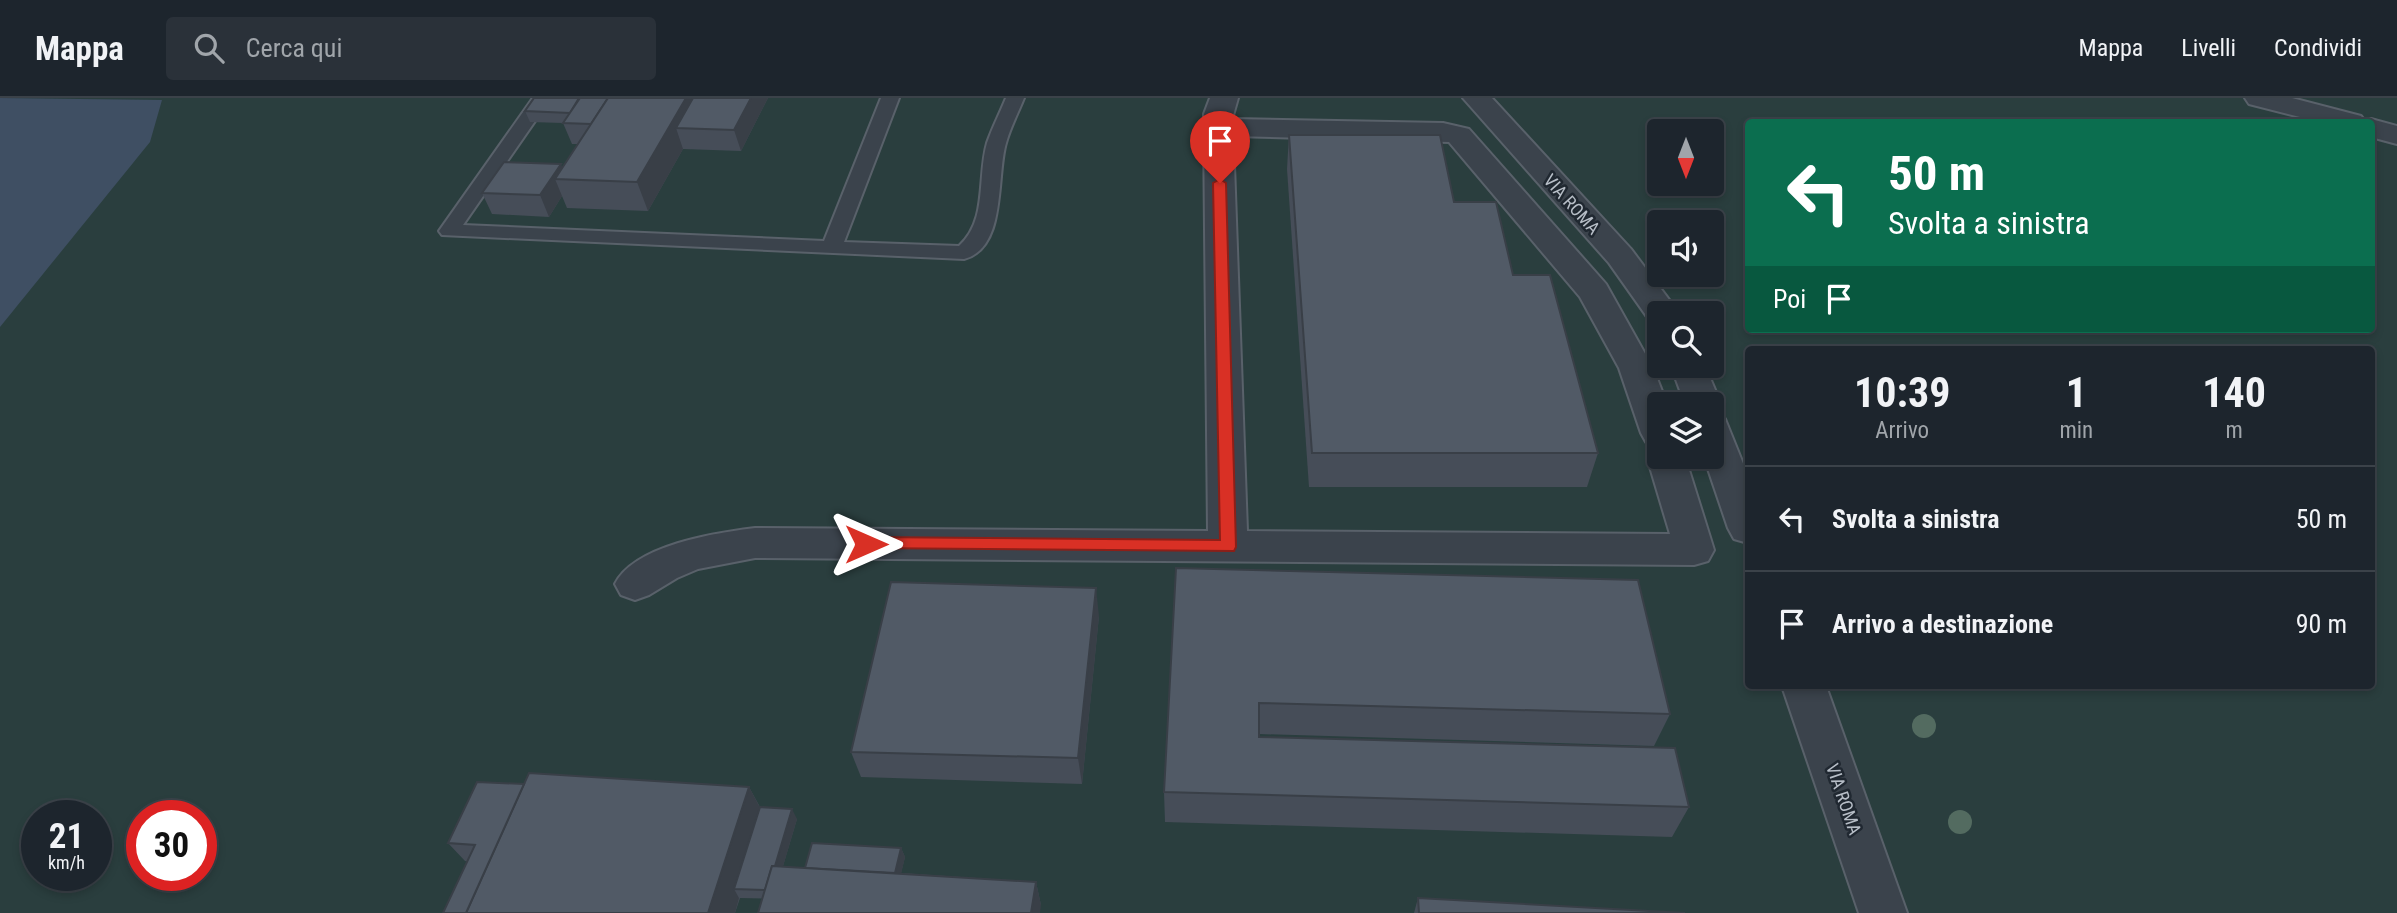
<!DOCTYPE html>
<html lang="it">
<head>
<meta charset="utf-8">
<style>
	:root { --surface:#1d252d; --page:#2a3139; --text:#f1f3f6; --muted:#a0a5aa; --line:#3b4249 }
	body { margin:0; font-family:"Roboto Condensed",sans-serif; background:var(--page); color:var(--text); height:100vh; display:flex; flex-direction:column; font-size:26px; white-space:nowrap }
	* { box-sizing:border-box; margin:0 }
	p { font-size:23px; color:var(--muted) }
	.icon { flex:none; width:38px; height:38px; fill:none; stroke:currentColor; stroke-width:2; stroke-linecap:round; stroke-linejoin:round }
	.map { position:relative; flex:1; overflow:hidden }
	.sheet { position:absolute; left:1745px; top:248px; width:630px; height:343px; display:flex; flex-direction:column; background:var(--surface); border-radius:7px; box-shadow:0 4px 10px #0003,0 0 0 2px var(--line) }
	.sheet>* { flex:none }
	.banner { position:absolute; left:1745px; top:21px; width:630px; height:214px; border-radius:7px; box-shadow:0 4px 10px #0003,0 0 0 2px var(--line); background:#0b6e4f; color:#fff; overflow:hidden }
	.needle { width:46px; rotate:180deg }
	.fabs { position:absolute; left:1647px; top:21px; display:grid; gap:14px }
	.fabs a { display:grid; place-items:center; width:77px; height:77px; border-radius:7px; background:var(--surface); box-shadow:0 4px 10px #0003,0 0 0 2px var(--line); font-size:35px }
	.speed { position:absolute; left:21px; top:702px; display:flex; gap:14px; font-size:35px; font-weight:700; text-align:center }
	.speed>* { display:grid; place-content:center; width:91px; height:91px; border-radius:50%; background:var(--surface); box-shadow:0 4px 10px #0003,0 0 0 2px var(--line); line-height:1 }
	.speed small { font-size:18px; font-weight:400 }
	.speed .limit { border:10px solid #d22; background:#fff; color:#111 }
	.pin { position:absolute; display:grid; place-items:center; width:60px; height:60px; color:#fff; margin:-72px -30px; border-radius:50% 50% 50% 0; rotate:-45deg; box-shadow:0 0 7px #0007 }
	.pin .icon { rotate:45deg }
	.me { position:absolute; width:77px; margin:-38px; rotate:90deg; stroke-linejoin:round; filter:drop-shadow(0 0 5px #0008) }
	.turn { display:flex; align-items:center; gap:24px; height:147px; padding:0 28px; font-size:32px }
	.turn .icon { width:91px; height:91px; stroke-width:2.5 }
	.turn b { display:block; font-size:49px; line-height:60px }
	.then { display:flex; align-items:center; height:66px; padding:0 28px; background:#0003; gap:14px; font-size:26px }
	.eta { display:flex; justify-content:space-evenly; align-items:center; height:119px; text-align:center }
	.eta b { font-size:42px; font-weight:700; line-height:49px }
	ul { padding:0; list-style:none }
	li { display:flex; align-items:center; gap:21px; height:105px; padding:0 28px; border-top:2px solid var(--line) }
	li div { flex:1 }
	li b { display:block; font-size:26px }
	li em { font-style:normal }
	header { display:flex; align-items:center; gap:42px; box-sizing:border-box; height:98px; padding:0 35px; background:var(--surface); border-bottom:2px solid var(--line) }
	header strong { font-size:33px }
	nav { display:flex; gap:38px; margin-inline-start:auto; font-size:24px }
	.search { width:490px; height:63px; background:var(--page); display:flex; align-items:center; gap:18px; box-sizing:border-box; padding:0 24px; border-radius:7px; color:var(--muted); font-size:26px }
	.map>svg:first-child { display:block }
	.green { fill:#2a3e3e; fill-rule:evenodd }
	.water { fill:#3f4f63 }
	.lines { fill:none; stroke-linecap:round; stroke-linejoin:round }
	.service-casing { stroke:#59616a; stroke-width:4 }
	.minor-casing { stroke:#59616a; stroke-width:4 }
	.tertiary-casing { stroke:#59616a; stroke-width:4 }
	.service { fill:#3b434c; fill-rule:evenodd }
	.minor { fill:#3b434c; fill-rule:evenodd }
	.tertiary { fill:#3b434c; fill-rule:evenodd }
	.tree { fill:#536b60 }
	.wall { fill:#464d58 }
	.shaded-wall { fill:#393f47 }
	.building { fill:#515a66; stroke:#393f47; stroke-width:2 }
	.route { fill:#d93025; stroke:#8d1f18; stroke-width:2 }
	.labels { text-anchor:middle; dominant-baseline:central; stroke-width:5; stroke-linejoin:round; paint-order:stroke }
	.street-label { font-size:18px; fill:#b7bec7; stroke:#202831 }
</style>
</head>
<body>
<header>
<strong>Mappa</strong>
<div class="search"><svg class="icon" aria-label="search" viewBox="0 0 24 24"><circle cx="10" cy="10" r="6"/><path d="M15 15l6 6"/></svg>Cerca qui</div>
<nav><a>Mappa</a><a>Livelli</a><a>Condividi</a></nav>
</header>
<div class="map">
<svg width="2397" height="815" viewBox="0 0 2397 815">
	<rect width="100%" height="100%" fill="#27313c"/>
	<path class="green" d="M 0,0 L 2397,0 L 2397,815 L 0,815 ZM 1748,24 L 2371,24 L 2371,231 L 1748,231 ZM 1659,33 L 1712,33 L 1712,86 L 1659,86 ZM 1659,124 L 1712,124 L 1712,177 L 1659,177 ZM 1659,215 L 1712,215 L 1712,268 L 1659,268 ZM 1748,252 L 2371,252 L 2371,588 L 1748,588 ZM 1659,306 L 1712,306 L 1712,359 L 1659,359 ZM 37,718 L 96,718 L 96,777 L 37,777 ZM 142,718 L 201,718 L 201,777 L 142,777 Z"/>
	<path class="water" d="M 0,0 L 162,2 L 150,44 L 0,229 Z"/>
	<g class="lines">
		<defs>
			<path id="service" d="M 533,0 L 551,0 L 463,127 L 824,143 L 881,0 L 899,0 L 844,144 L 959,148 C 988,122 977,79 987,45 C 992,30 1000,15 1006,0 L 1024,0 C 1018,15 1010,30 1006,45 C 996,78 1007,150 964,161 L 442,137 L 439,133 Z"/>
			<g id="minor">
				<path d="M 1210,0 L 1238,0 L 1232,21 L 1443,25 L 1469,31 L 1606,186 L 1653,270 L 1667,306 L 1659,306 L 1659,359 L 1685,359 L 1714,452 L 1708,463 L 1694,467 L 755,460 L 698,471 L 677,480 L 649,497 L 635,502 L 621,497 L 615,486 C 635,447 715,435 755,430 L 1208,433 L 1204,29 L 1204,16 ZM 1233,38 L 1449,44 L 1580,199 L 1619,270 L 1641,335 L 1646,344 L 1658,348 L 1653,349 L 1647,359 L 1670,436 L 1247,433 Z"/>
				<path d="M 1463,0 L 1492,0 L 1631,151 L 1679,215 L 1659,215 L 1659,225 L 1650,223 L 1609,165 Z"/>
				<path d="M 1671,268 L 1705,268 L 1721,306 L 1716,315 L 1712,316 L 1712,306 L 1685,306 Z"/>
				<path d="M 1712,317 L 1725,321 L 1748,378 L 1748,445 L 1734,441 L 1728,430 L 1704,359 L 1712,359 Z"/>
				<path d="M 1782,588 L 1826,588 L 1907,815 L 1859,815 Z"/>
			</g>
			<path id="tertiary" d="M 2245,0 L 2292,0 L 2361,18 L 2365,23 L 2371,21 L 2397,28 L 2397,46 L 2371,39 L 2371,24 L 2320,24 L 2249,6 Z"/>
		</defs>
		<use href="#service" class="service-casing"/>
		<use href="#minor" class="minor-casing"/>
		<use href="#tertiary" class="tertiary-casing"/>
		<use href="#service" class="service"/>
		<use href="#minor" class="minor"/>
		<use href="#tertiary" class="tertiary"/>
	</g>
	<g class="tree">
		<circle cx="1924" cy="628" r="12"/>
		<circle cx="1960" cy="724" r="12"/>
	</g>
	<g class="wall">
		<path d="M 534,0 L 768,0 L 741,53 L 683,51 L 648,113 L 567,110 L 562,98 L 549,119 L 492,116 L 482,95 L 562,70 L 578,46 L 572,46 L 563,25 L 530,24 L 525,13 Z"/>
		<path d="M 1289,37 L 1454,104 L 1513,177 L 1598,355 L 1587,389 L 1309,389 L 1287,71 Z"/>
		<path d="M 1176,470 L 1670,616 L 1654,648 L 1259,636 L 1259,639 L 1689,709 L 1672,739 L 1165,724 L 1164,694 Z"/>
		<path d="M 1099,518 L 1082,686 L 861,679 L 851,654 Z"/>
		<path d="M 524,686 L 749,689 L 760,709 L 797,721 L 783,768 L 805,770 L 901,750 L 905,759 L 901,775 L 1036,784 L 1041,807 L 740,800 L 735,815 L 465,763 L 448,745 Z"/>
		<path d="M 1418,800 L 1685,815 L 1414,815 Z"/>
	</g>
	<g class="shaded-wall">
		<path d="M 686,0 L 711,0 L 676,30 L 683,51 L 648,113 L 637,84 Z"/>
		<path d="M 751,0 L 768,0 L 741,53 L 734,32 Z"/>
		<path d="M 561,66 L 567,82 L 555,81 L 562,98 L 549,119 L 540,97 Z"/>
		<path d="M 1096,490 L 1099,518 L 1082,686 L 1078,660 Z"/>
		<path d="M 749,689 L 765,719 L 734,791 L 739,800 L 735,815 L 708,815 Z"/>
		<path d="M 792,711 L 797,721 L 773,802 L 768,793 Z"/>
		<path d="M 901,750 L 905,759 L 896,798 L 892,789 Z"/>
		<path d="M 1036,784 L 1041,807 L 1040,815 L 1031,815 Z"/>
	</g>
	<g class="building">
		<path d="M 534,0 L 579,0 L 570,15 L 525,13 Z"/>
		<path d="M 580,0 L 608,0 L 591,26 L 563,25 Z"/>
		<path d="M 608,0 L 686,0 L 637,84 L 555,81 Z"/>
		<path d="M 693,0 L 751,0 L 734,32 L 676,30 Z"/>
		<path d="M 1289,37 L 1440,37 L 1454,104 L 1496,104 L 1513,177 L 1550,177 L 1598,355 L 1312,355 Z"/>
		<path d="M 504,64 L 561,66 L 540,97 L 482,95 Z"/>
		<path d="M 1176,470 L 1638,482 L 1670,616 L 1259,605 L 1259,639 L 1675,650 L 1689,709 L 1164,694 Z"/>
		<path d="M 891,484 L 1096,490 L 1078,660 L 851,654 Z"/>
		<path d="M 529,675 L 749,689 L 708,815 L 466,815 Z"/>
		<path d="M 477,684 L 524,686 L 466,815 L 443,815 L 475,747 L 448,745 Z"/>
		<path d="M 760,709 L 792,711 L 775,768 L 772,768 L 765,792 L 734,791 Z"/>
		<path d="M 812,745 L 901,750 L 895,775 L 805,770 Z"/>
		<path d="M 772,768 L 1036,784 L 1031,815 L 758,815 Z"/>
		<path d="M 1418,800 L 1685,815 L 1419,815 Z"/>
	</g>
	<path class="route" d="M 1220,81 L 1226,85 L 1236,449 L 1234,453 L 860,450 L 858,446 L 866,439 L 1220,442 L 1213,85 Z"/>
	<g class="labels">
		<g class="street-label">
			<text transform="translate(1572 106) rotate(48)">VIA ROMA</text>
			<text transform="translate(1844 701) rotate(71)">VIA ROMA</text>
		</g>
	</g>
</svg>
<div class="fabs">
<a><svg class="needle" viewBox="-14 -14 28 28"><path d="M0-13l5 13h-10z" fill="#e53935"/><path d="M0 13l5-13h-10z" fill="#a0a5aa"/></svg></a>
<a><svg class="icon" aria-label="sound" viewBox="0 0 24 24"><path d="M4 9h4l5-4v14l-5-4H4zM17 9q2 3 0 6"/></svg></a>
<a><svg class="icon" aria-label="search" viewBox="0 0 24 24"><circle cx="10" cy="10" r="6"/><path d="M15 15l6 6"/></svg></a>
<a><svg class="icon" aria-label="layers" viewBox="0 0 24 24"><path d="M12 4l9 5-9 5-9-5zM3 14l9 5 9-5"/></svg></a>
</div>
<div class="speed"><div>21<small>km/h</small></div><div class="limit">30</div></div>
<div class="pin" style="left:1220px;top:85px;background:#d93025"><svg class="icon" aria-label="arrive" viewBox="0 0 24 24"><path d="M6 21V4h12l-3 4 3 4H6"/></svg></div>
<svg class="me" style="left:866px;top:446px" viewBox="-20 -20 40 40"><path d="M0-17L14 15 0 8-14 15z" fill="#d93025" stroke="#fff" stroke-width="4"/></svg>
<div class="banner">
<div class="turn"><svg class="icon" aria-label="left" viewBox="0 0 24 24"><path d="M17 20v-9H6M10 6l-5 5 5 5"/></svg><div><b>50 m</b>Svolta a sinistra</div></div>
<div class="then">Poi<svg class="icon" aria-label="arrive" viewBox="0 0 24 24"><path d="M6 21V4h12l-3 4 3 4H6"/></svg></div>
</div>
<section class="sheet">
<div class="eta">
<div><b>10:39</b><p>Arrivo</p></div>
<div><b>1</b><p>min</p></div>
<div><b>140</b><p>m</p></div>
</div>
<ul>
<li><svg class="icon" aria-label="left" viewBox="0 0 24 24"><path d="M17 20v-9H6M10 6l-5 5 5 5"/></svg><div><b>Svolta a sinistra</b></div><em>50 m</em></li>
<li><svg class="icon" aria-label="arrive" viewBox="0 0 24 24"><path d="M6 21V4h12l-3 4 3 4H6"/></svg><div><b>Arrivo a destinazione</b></div><em>90 m</em></li>
</ul>
</section>
</div>
</body>
</html>
